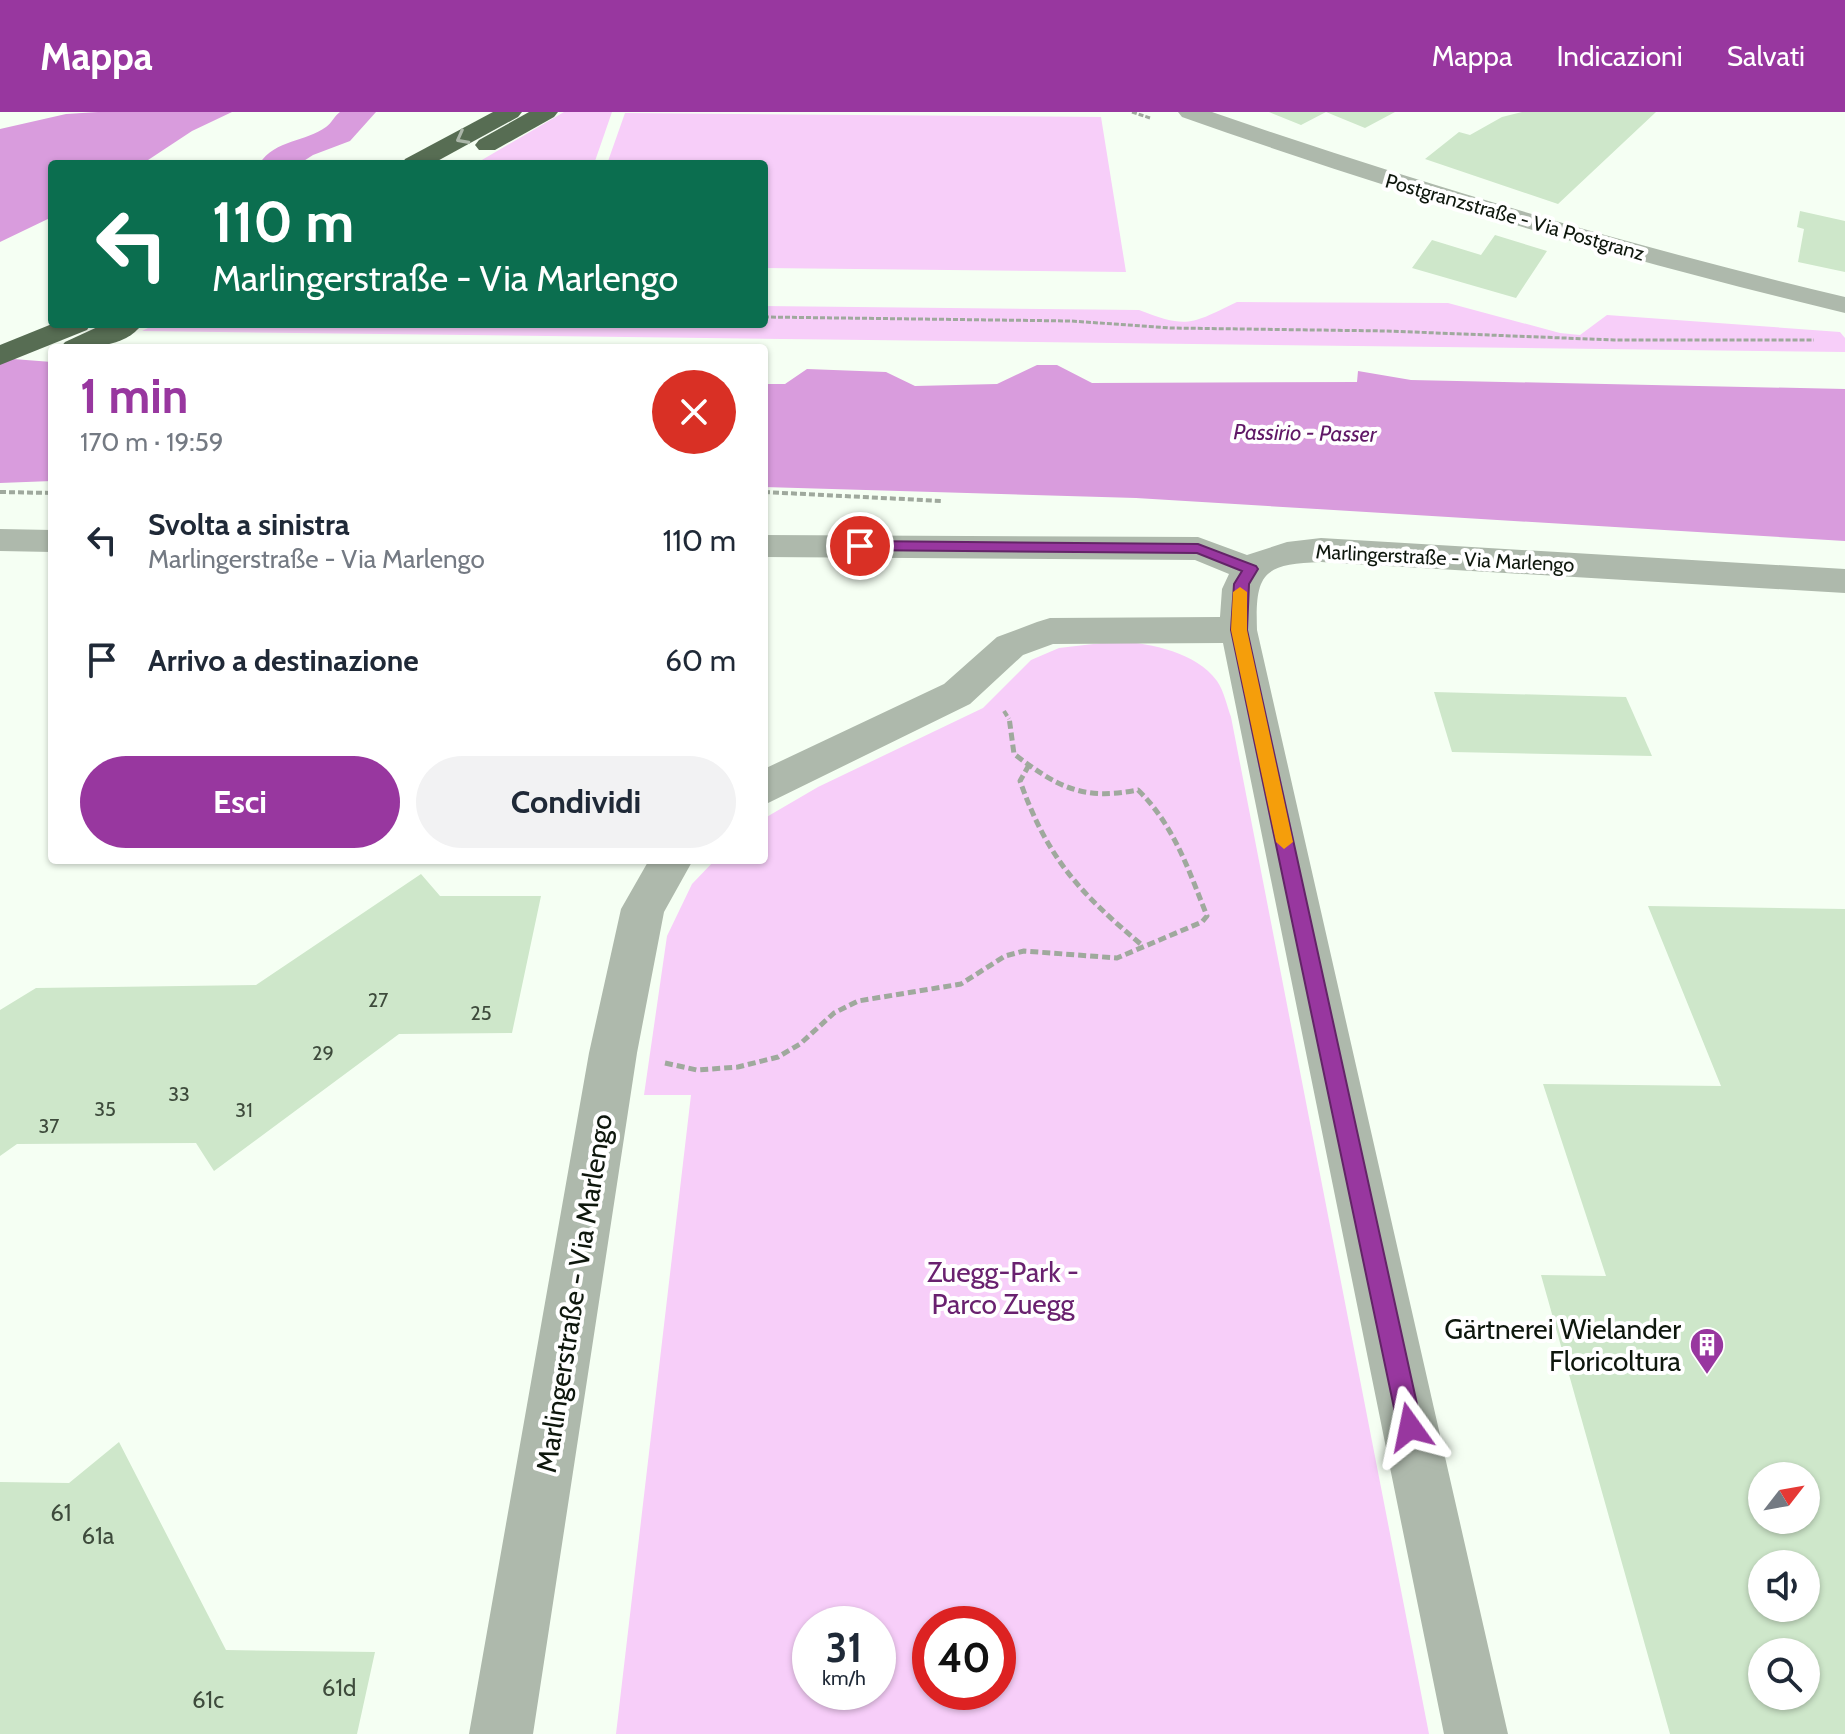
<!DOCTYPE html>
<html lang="it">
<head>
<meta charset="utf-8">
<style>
	:root { --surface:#fff; --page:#f2f2f3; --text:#1f2937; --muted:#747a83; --accent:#98379f }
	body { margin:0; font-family:Cabin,sans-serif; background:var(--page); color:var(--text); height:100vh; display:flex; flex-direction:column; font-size:30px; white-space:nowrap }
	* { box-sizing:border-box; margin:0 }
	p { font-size:26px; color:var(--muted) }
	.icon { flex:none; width:44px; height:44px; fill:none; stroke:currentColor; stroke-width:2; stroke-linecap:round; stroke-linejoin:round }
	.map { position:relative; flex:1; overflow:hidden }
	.side { position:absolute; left:48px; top:232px; width:720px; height:520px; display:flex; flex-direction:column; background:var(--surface); border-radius:8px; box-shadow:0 2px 6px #0004 }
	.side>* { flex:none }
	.hud { position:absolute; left:48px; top:48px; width:720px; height:168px; border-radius:8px; box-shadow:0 2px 6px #0004; background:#0b6e4f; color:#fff; overflow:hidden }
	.needle { width:52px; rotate:59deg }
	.tools { position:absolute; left:1748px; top:1350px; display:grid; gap:16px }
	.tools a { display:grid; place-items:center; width:72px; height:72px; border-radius:50%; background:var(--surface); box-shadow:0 2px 6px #0004; font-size:40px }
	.speed { position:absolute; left:792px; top:1494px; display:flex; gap:16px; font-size:40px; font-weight:700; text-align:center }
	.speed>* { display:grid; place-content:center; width:104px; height:104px; border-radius:50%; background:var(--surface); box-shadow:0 2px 6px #0004; line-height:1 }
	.speed small { font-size:20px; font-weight:400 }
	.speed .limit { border:12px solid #d22; background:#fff; color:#111 }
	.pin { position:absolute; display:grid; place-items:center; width:68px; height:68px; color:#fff; margin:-34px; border:4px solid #fff; border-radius:50%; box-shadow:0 2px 8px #0007 }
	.me { position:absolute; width:88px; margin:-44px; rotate:348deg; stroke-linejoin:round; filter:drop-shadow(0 0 6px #0008) }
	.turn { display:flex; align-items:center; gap:28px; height:168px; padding:0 32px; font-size:36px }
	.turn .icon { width:104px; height:104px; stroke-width:2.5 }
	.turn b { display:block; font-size:56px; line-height:68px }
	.round { display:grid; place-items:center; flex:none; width:84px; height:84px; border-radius:42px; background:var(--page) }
	.summary { display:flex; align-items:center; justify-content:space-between; height:136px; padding:0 32px }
	h1 { font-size:48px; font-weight:700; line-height:60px; color:var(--accent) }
	.button { display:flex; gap:16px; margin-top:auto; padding:16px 32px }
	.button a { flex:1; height:92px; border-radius:48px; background:var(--accent); color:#fff; font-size:32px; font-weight:700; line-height:92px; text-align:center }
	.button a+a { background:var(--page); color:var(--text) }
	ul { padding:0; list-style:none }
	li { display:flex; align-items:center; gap:24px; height:120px; padding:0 32px }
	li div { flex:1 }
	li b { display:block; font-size:30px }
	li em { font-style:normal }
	header { display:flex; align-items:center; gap:48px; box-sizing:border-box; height:112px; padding:0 40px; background:var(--accent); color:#fff }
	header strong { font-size:38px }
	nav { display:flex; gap:44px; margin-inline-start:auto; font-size:28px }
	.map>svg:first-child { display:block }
	.green { fill:#f7cef9; fill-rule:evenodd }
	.water { fill:#d99cdd }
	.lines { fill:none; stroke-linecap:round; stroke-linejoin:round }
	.canal { fill:#d99cdd; fill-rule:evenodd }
	.building { fill:#cee7ca; fill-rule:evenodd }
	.path-far2 { stroke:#9fa99d; stroke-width:3; stroke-dasharray:5 2; stroke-linecap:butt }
	.path-far1 { stroke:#9fa99d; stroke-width:4; stroke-dasharray:6 3; stroke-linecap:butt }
	.path { stroke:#9fa99d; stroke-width:5; stroke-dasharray:8 4; stroke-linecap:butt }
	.minor { fill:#aeb9ac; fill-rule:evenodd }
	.highway { fill:#576d53; fill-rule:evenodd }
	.oneway { stroke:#abb6a9 }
	.route { fill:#98379f; stroke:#632467; stroke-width:2 }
	.slow { fill:#f59e0b }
	.labels { text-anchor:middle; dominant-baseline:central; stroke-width:8; stroke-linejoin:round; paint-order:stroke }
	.far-street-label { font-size:20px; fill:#0e170d; stroke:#fff }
	.number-label { font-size:20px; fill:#3e4b3c }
	.far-water-label { font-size:22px; font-style:italic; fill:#601866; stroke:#fff }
	.near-number-label { font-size:24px; fill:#3e4b3c }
	.near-park-label { font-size:28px; fill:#69216f; stroke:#fff }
	.near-street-label { font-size:28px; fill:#0e170d; stroke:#fff }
	.near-poi-label { font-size:28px; fill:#0e170d; stroke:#fff; text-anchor:end }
</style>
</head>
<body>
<header>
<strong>Mappa</strong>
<nav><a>Mappa</a><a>Indicazioni</a><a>Salvati</a></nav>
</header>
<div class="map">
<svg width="1845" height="1622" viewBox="0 0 1845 1622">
	<rect width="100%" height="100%" fill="#f5fff3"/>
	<g class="green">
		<path d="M 564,0 L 612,0 L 594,52 L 475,52 Z"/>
		<path d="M 625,1 L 1101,5 L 1126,160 L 764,156 L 764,52 L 607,52 Z"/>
		<path d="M 1237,190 L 1448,191 L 1560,221 L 1580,223 L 1607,203 L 1840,220 L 1845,226 L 1845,240 L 142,219 L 156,212 L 764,212 L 764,194 L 1139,198 C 1188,217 1191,212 1237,190 Z"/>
		<path d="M 1119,529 C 1152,532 1196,540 1217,569 C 1224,579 1227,594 1231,605 L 1429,1622 L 616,1622 L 691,983 L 644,983 L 667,824 L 692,772 L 715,748 L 764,748 L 764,707 L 770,703 L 818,675 L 983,596 L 1031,548 L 1059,536 ZM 810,1512 L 878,1512 L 878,1580 L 810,1580 ZM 930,1512 L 998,1512 L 998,1580 L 930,1580 Z"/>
	</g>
	<g class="water">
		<path d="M 98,0 L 232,0 L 192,19 L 142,52 L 52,52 L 52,105 L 0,130 L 0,17 L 66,2 Z"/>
		<path d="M 0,246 L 52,250 L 52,369 L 0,371 Z"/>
		<path d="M 1037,253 L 1057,253 L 1092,271 L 1357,270 L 1358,259 L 1411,268 L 1845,277 L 1845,429 L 1136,386 L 764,375 L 764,272 L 785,272 L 807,257 L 886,260 L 915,274 L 997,272 Z"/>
	</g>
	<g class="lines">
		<path class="canal" d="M 340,0 L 376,0 L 350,29 L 313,43 L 299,52 L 259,52 C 276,27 306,30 326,15 C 332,11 334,4 340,0 Z"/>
	</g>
	<g class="building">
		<path d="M 1269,0 L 1395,0 L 1365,16 L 1326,0 L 1301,13 Z"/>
		<path d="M 1522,0 L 1656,0 L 1558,92 L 1425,47 L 1459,20 L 1470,23 L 1502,5 Z"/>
		<path d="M 1800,99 L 1845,109 L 1845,160 L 1798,150 L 1804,117 L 1797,115 Z"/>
		<path d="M 1495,123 L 1547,139 L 1516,186 L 1412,156 L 1432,128 L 1481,143 Z"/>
		<path d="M 1434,580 L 1626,585 L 1652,644 L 1452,640 Z"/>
		<path d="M 421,762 L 440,784 L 541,784 L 512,921 L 399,922 L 214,1059 L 196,1031 L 17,1032 L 0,1044 L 0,898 L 36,876 L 256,873 Z"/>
		<path d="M 1648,794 L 1845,797 L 1845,1622 L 1670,1622 L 1541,1163 L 1606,1164 L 1543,972 L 1721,974 ZM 1762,1364 L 1806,1364 L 1806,1408 L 1762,1408 ZM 1762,1452 L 1806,1452 L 1806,1496 L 1762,1496 ZM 1762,1540 L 1806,1540 L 1806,1584 L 1762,1584 Z"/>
		<path d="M 119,1330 L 226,1538 L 375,1540 L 357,1622 L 0,1622 L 0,1370 L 69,1371 Z"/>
	</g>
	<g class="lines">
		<g class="path-far2">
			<path d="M 1132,0 L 1150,6"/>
			<path d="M 764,205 L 1071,209 L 1171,216 L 1387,219 L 1614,228 L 1814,228"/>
		</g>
		<g class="path-far1">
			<path d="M 0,380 L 52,381"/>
			<path d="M 764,380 L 942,389"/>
			<path d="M 1004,599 L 1009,607"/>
		</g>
		<g class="path">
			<path d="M 1029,653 L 1020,669 C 1048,748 1081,782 1143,834"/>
			<path d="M 665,951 L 697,958 L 738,955 L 778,945 L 800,932 L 834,901 L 858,889 L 961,872 L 1005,844 L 1024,839 L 1117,846 L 1202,810 L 1207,804 C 1189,759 1174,713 1138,678 C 1082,689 1058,675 1014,642 L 1009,605"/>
		</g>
		<g class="minor">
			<path d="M 1178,0 L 1212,0 C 1420,72 1631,134 1845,185 L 1845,201 C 1620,147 1400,82 1182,5 Z"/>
			<path d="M 0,417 L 52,418 L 52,440 L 0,439 Z"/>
			<path d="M 764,423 L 1198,425 L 1247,443 L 1287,430 L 1321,426 L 1845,457 L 1845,481 L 1321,450 C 1263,452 1255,461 1257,518 L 1508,1622 L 1444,1622 L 1223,531 L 1053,532 L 1023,543 L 970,592 L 764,693 L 764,657 L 944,572 L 997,525 L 1037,510 L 1050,506 L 1220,505 L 1222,477 L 1229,462 L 1195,448 L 764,445 Z"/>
			<path d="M 649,748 L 693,748 L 664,800 L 637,941 L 533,1622 L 469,1622 L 589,941 L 621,797 Z"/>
		</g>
		<g class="highway">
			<path d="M 493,0 L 522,0 L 518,5 L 432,52 L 402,52 L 405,47 Z"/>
			<path d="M 529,0 L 558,0 L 554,5 L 495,38 L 479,38 L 475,33 L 479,28 Z"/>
			<path d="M 52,212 L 91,212 L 87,218 L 0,253 L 0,233 Z"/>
			<path d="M 104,212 L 142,212 C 126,236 86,236 60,236 L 65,230 Z"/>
		</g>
	</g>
	<defs><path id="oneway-chevron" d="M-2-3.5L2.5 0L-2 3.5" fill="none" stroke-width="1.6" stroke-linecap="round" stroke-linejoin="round" transform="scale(2)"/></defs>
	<use class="oneway" href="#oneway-chevron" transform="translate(462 26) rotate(152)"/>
	<path class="route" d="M 860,429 L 1198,432 L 1256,454 L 1258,457 L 1249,472 L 1247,518 L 1422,1315 L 1418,1324 L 1410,1327 L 1401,1324 L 1398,1315 L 1231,518 L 1234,472 L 1242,459 L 1197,441 L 855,438 L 855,431 Z"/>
	<path class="slow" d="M 1240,475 L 1247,480 L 1247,518 L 1293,730 L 1284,737 L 1276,730 L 1231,518 L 1233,480 Z"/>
	<defs>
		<symbol id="building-pin" viewBox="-11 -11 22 30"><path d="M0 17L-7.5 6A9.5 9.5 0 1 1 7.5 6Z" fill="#98379f" stroke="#fff"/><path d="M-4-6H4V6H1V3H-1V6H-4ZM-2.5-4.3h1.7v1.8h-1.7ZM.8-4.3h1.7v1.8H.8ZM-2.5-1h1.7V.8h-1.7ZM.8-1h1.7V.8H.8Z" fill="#fff"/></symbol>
	</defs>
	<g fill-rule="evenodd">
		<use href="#building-pin" x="1687" y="1213" width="40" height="54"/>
	</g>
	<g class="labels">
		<g class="far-street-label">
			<text transform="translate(1515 105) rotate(16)">Postgranzstraße - Via Postgranz</text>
			<text transform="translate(1445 446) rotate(3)">Marlingerstraße - Via Marlengo</text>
		</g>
		<g class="number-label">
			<text x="378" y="888">27</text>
			<text x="481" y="901">25</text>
			<text x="323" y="941">29</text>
			<text x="179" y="982">33</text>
			<text x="105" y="997">35</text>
			<text x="244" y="998">31</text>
			<text x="49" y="1014">37</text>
		</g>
		<g class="far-water-label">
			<text transform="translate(1305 321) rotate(1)">Passirio - Passer</text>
		</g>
		<g class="near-number-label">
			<text x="61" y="1400">61</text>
			<text x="98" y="1423">61a</text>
			<text x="339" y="1575">61d</text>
			<text x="208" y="1587">61c</text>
		</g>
		<g class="near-park-label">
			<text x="1003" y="1160">Zuegg-Park -<tspan x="1003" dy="32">Parco Zuegg</tspan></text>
		</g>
		<g class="near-street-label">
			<text transform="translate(574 1181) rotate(-81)">Marlingerstraße - Via Marlengo</text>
		</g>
		<g class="near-poi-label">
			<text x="1681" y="1217">Gärtnerei Wielander<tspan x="1681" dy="32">Floricoltura</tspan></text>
		</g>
	</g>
</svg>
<div class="tools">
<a><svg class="needle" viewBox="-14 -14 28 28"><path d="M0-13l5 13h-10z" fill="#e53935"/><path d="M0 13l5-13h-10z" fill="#747a83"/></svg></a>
<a><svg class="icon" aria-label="sound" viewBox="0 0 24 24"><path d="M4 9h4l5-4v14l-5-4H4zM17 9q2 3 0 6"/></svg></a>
<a><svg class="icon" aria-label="search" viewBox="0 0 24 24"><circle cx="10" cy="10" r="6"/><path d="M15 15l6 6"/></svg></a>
</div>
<div class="speed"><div>31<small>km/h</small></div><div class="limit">40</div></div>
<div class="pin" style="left:860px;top:434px;background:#d93025"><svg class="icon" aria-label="arrive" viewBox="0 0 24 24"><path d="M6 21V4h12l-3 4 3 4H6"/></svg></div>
<svg class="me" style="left:1410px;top:1315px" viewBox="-20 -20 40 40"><path d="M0-17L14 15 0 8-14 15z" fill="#98379f" stroke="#fff" stroke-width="4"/></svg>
<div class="hud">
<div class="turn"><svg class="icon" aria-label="left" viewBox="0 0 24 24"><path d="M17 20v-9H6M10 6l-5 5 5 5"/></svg><div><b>110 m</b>Marlingerstraße - Via Marlengo</div></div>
</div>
<section class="side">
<div class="summary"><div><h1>1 min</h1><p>170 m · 19:59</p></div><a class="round" style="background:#d93025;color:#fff"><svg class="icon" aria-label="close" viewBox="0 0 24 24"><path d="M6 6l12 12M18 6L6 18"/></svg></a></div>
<ul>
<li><svg class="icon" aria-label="left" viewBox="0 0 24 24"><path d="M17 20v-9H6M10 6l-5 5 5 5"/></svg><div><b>Svolta a sinistra</b><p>Marlingerstraße - Via Marlengo</p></div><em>110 m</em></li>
<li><svg class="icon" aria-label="arrive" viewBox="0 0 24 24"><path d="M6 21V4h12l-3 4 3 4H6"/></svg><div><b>Arrivo a destinazione</b></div><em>60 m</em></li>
</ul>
<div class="button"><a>Esci</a><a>Condividi</a></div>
</section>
</div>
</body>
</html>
